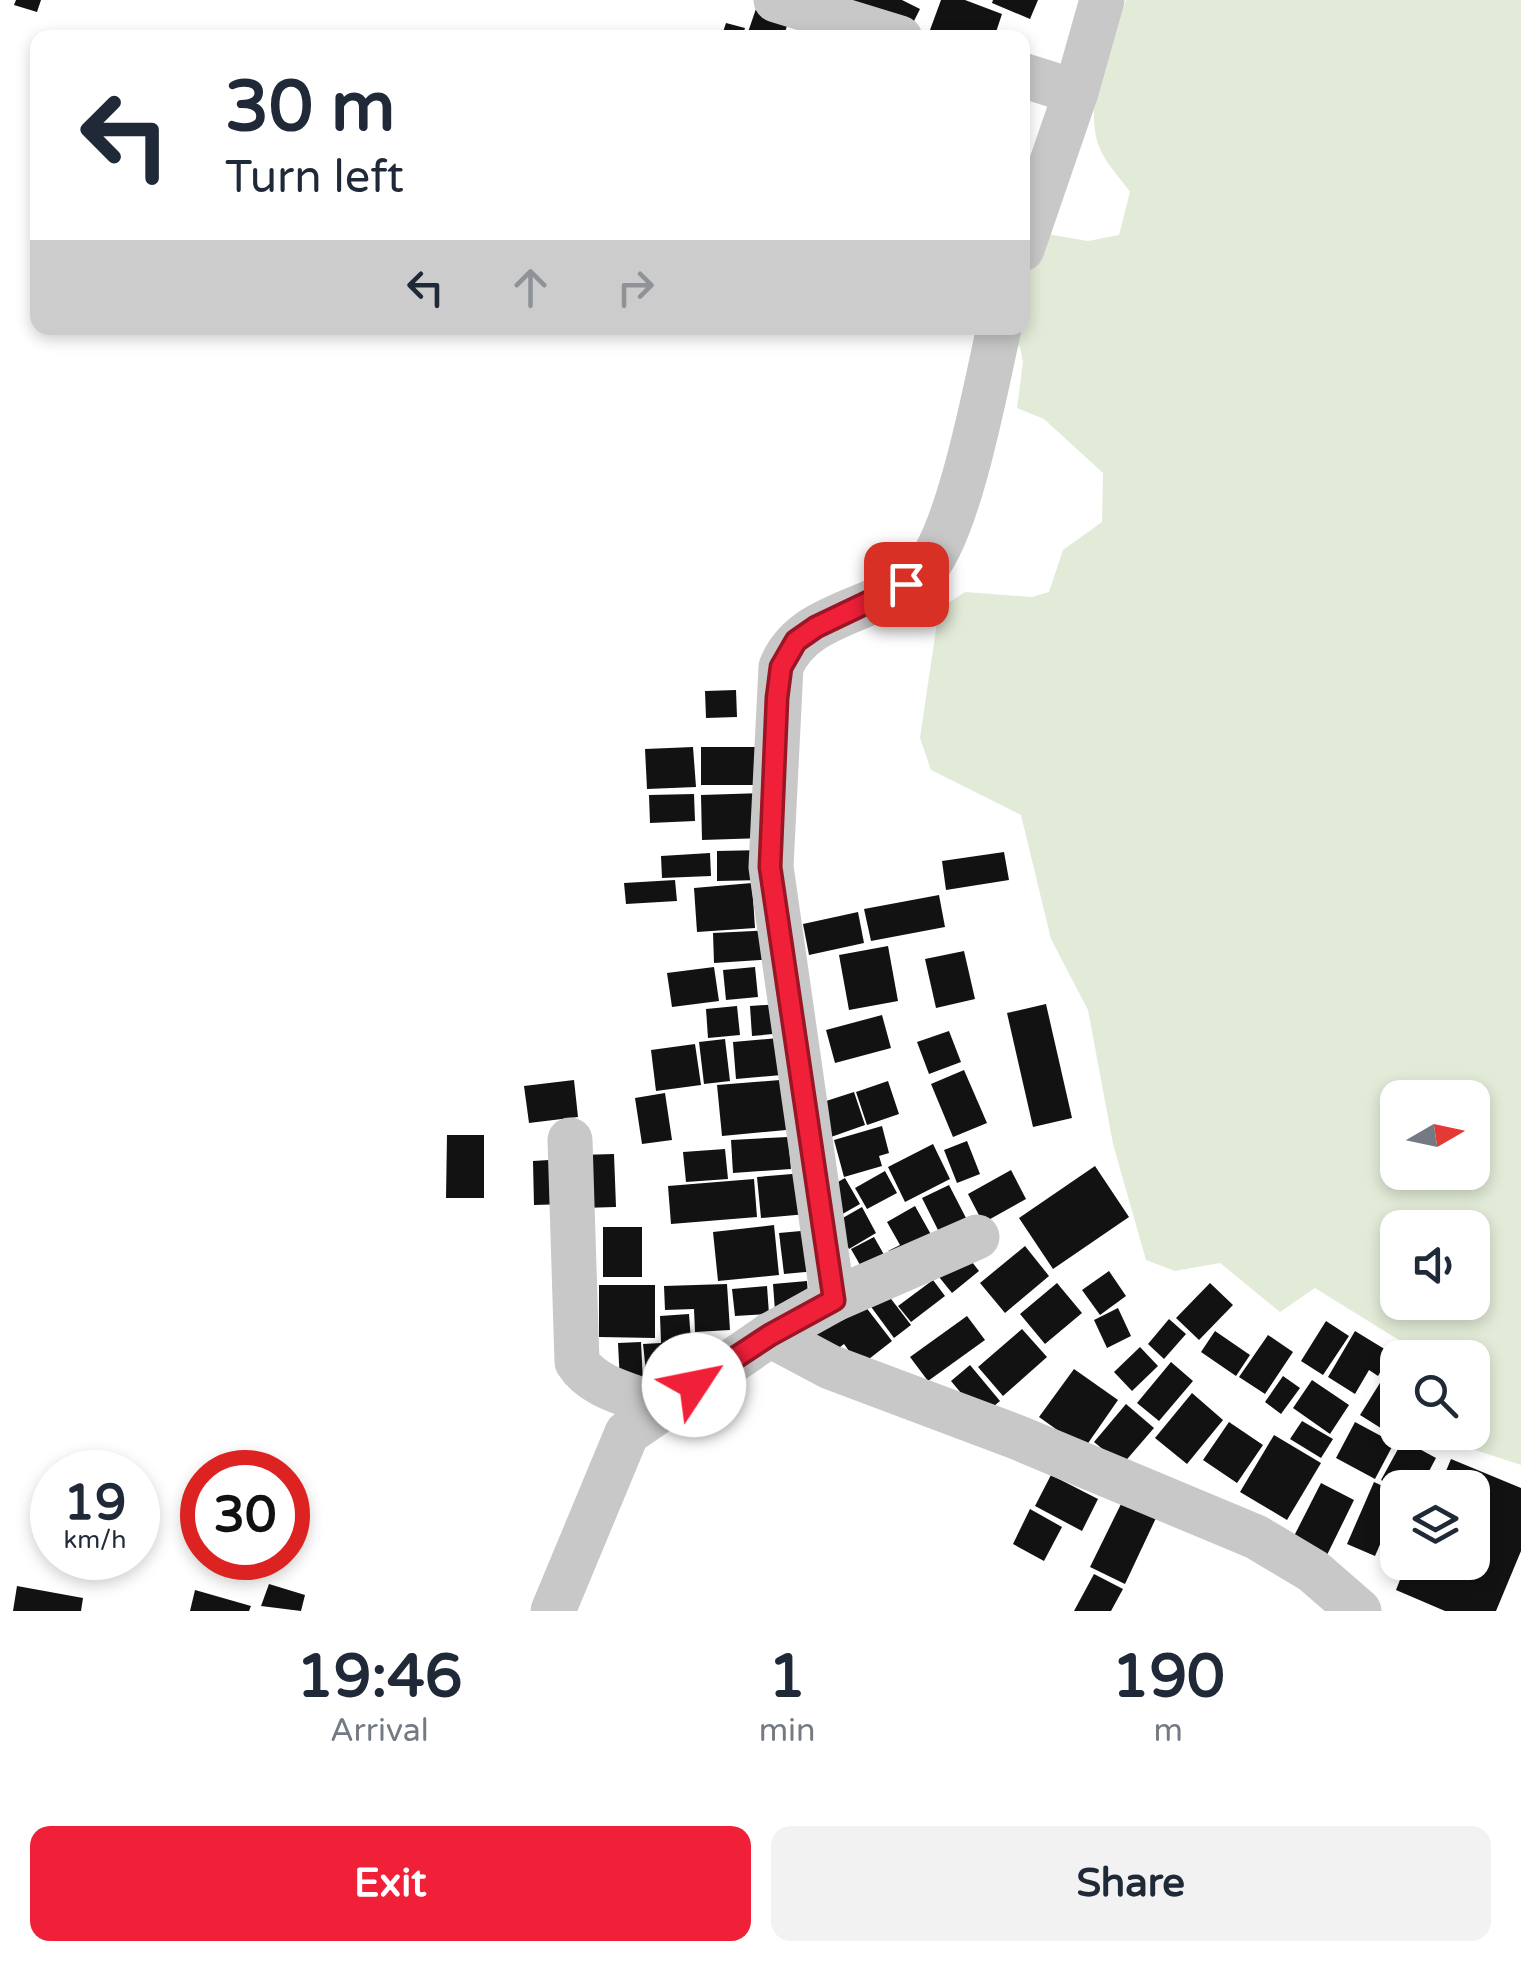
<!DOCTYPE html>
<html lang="en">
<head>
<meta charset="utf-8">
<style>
	:root { --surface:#fff; --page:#f2f2f3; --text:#1f2937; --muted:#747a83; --accent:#f02039 }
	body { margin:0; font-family:"Varela Round",sans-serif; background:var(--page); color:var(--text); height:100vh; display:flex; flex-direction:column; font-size:38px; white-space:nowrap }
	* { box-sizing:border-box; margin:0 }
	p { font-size:32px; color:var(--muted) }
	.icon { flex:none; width:55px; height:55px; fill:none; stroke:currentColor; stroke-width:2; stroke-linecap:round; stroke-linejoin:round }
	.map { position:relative; height:1611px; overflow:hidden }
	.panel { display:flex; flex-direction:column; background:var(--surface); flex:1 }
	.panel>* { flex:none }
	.banner { position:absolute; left:30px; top:30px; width:1000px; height:305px; border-radius:20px; box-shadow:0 5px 15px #0003; background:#fff; color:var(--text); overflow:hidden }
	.needle { width:65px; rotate:81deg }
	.buttons { position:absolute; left:1380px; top:1080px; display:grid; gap:20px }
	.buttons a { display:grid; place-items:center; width:110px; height:110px; border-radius:20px; background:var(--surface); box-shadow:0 5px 15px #0003; font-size:50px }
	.speed { position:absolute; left:30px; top:1450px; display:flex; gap:20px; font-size:50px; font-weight:700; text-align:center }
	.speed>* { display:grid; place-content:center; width:130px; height:130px; border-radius:50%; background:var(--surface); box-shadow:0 5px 15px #0003; line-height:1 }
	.speed small { font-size:25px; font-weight:400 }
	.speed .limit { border:15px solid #d22; background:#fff; color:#111 }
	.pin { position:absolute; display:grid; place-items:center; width:85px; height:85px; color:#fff; margin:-42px; border-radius:20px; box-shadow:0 5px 15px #0006 }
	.me { position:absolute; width:110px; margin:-55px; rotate:56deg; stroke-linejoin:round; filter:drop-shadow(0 0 8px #0008) }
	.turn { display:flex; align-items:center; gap:35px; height:210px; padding:0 30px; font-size:45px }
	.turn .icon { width:130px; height:130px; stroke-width:2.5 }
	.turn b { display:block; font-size:70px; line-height:85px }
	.lanes { display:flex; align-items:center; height:95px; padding:0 30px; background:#0003; justify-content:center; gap:50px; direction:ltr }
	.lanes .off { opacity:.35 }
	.eta { display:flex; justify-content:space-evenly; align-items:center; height:170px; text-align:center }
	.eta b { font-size:60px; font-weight:800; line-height:70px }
	.cta { display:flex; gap:20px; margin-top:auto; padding:20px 30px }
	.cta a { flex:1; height:115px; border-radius:20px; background:var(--accent); color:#fff; font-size:40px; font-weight:800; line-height:115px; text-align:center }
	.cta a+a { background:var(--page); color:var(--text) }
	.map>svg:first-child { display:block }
	.green { fill:#e2ebd7; fill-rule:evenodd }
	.building { fill:#121212 }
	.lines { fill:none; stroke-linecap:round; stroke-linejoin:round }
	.minor { stroke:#c8c8c8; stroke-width:45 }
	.route-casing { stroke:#9c1525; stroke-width:25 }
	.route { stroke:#f02039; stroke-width:18 }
</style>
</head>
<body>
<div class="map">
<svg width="1521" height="1611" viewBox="0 0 1521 1611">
	<rect width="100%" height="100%" fill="#fff"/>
	<path class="green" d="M 1126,0 L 1521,0 L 1521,1465 L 1433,1436 L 1434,1433 L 1472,1432 L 1472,1358 L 1426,1357 L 1315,1288 L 1280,1312 L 1220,1263 L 1175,1271 L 1146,1260 L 1113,1144 L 1088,1010 L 1051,939 L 1021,815 L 931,770 L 920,738 L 939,609 L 965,592 L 1032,597 L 1049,592 L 1063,550 L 1102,522 L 1103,473 L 1044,419 L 1017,408 L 1023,362 L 1020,347 L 989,328 L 1022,328 L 1023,230 L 1088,241 L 1119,235 L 1130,192 C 1121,179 1109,167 1102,153 C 1079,108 1111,43 1126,0 ZM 1398,1098 L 1472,1098 L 1472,1172 L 1398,1172 ZM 1398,1228 L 1472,1228 L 1472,1302 L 1398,1302 Z"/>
	<g class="building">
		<path d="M 16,0 L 41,0 L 37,12 L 14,5 Z"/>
		<path d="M 759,0 L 792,11 L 783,38 L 746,38 Z"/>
		<path d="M 847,0 L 902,0 L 920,9 L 909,31 Z"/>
		<path d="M 941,0 L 965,0 L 1002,14 L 994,38 L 951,38 L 930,30 Z"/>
		<path d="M 993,0 L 1038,0 L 1030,19 L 992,3 Z"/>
		<path d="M 726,23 L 745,28 L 742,38 L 721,38 Z"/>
		<path d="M 736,690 L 737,717 L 706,718 L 705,691 Z"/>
		<path d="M 693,747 L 696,787 L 647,789 L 645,749 Z"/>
		<rect x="701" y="747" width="60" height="38"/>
		<path d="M 763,793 L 764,838 L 702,840 L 701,795 Z"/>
		<path d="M 694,794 L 695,821 L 650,823 L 649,795 Z"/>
		<path d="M 765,850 L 766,880 L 717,881 L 717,851 Z"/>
		<path d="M 1004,852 L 1009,880 L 946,890 L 942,861 Z"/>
		<path d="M 710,853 L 711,876 L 662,878 L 661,856 Z"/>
		<path d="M 675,880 L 677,901 L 626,904 L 624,883 Z"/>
		<path d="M 752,883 L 755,928 L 697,932 L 694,888 Z"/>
		<path d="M 939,895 L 945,927 L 871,941 L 864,909 Z"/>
		<path d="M 858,912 L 864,943 L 809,955 L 803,924 Z"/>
		<path d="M 772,930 L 774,959 L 714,963 L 713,933 Z"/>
		<path d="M 888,946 L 898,1001 L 849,1010 L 839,955 Z"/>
		<path d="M 964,951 L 975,999 L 936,1008 L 925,959 Z"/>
		<path d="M 714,967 L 719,1001 L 672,1007 L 667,973 Z"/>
		<path d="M 755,967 L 758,997 L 726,1000 L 723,970 Z"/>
		<path d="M 781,1004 L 784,1033 L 752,1036 L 750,1006 Z"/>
		<path d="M 1046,1004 L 1072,1118 L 1033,1127 L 1007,1013 Z"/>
		<path d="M 737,1006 L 740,1035 L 708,1038 L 706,1009 Z"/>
		<path d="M 882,1015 L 891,1048 L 835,1063 L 826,1030 Z"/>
		<path d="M 949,1031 L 961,1062 L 929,1074 L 917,1042 Z"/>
		<path d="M 790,1037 L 793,1074 L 736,1079 L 733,1042 Z"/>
		<path d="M 725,1039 L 730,1081 L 704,1084 L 699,1042 Z"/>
		<path d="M 695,1044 L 701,1085 L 656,1091 L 651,1050 Z"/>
		<path d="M 964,1070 L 987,1123 L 953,1137 L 931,1084 Z"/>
		<path d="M 792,1079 L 797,1129 L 722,1136 L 717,1085 Z"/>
		<path d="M 574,1080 L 578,1117 L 529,1123 L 524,1086 Z"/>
		<path d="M 888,1081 L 899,1114 L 867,1125 L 856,1092 Z"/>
		<path d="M 854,1092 L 865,1125 L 831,1137 L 820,1103 Z"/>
		<path d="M 665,1093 L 672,1140 L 642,1144 L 635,1098 Z"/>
		<path d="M 882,1126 L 889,1153 L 879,1156 L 882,1166 L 844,1177 L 834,1140 Z"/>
		<path d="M 447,1135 L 484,1135 L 484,1198 L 446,1198 Z"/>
		<path d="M 788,1137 L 791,1169 L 733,1173 L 731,1140 Z"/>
		<path d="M 967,1141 L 980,1174 L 957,1183 L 944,1150 Z"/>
		<path d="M 933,1144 L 950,1179 L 905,1202 L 888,1167 Z"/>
		<path d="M 725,1149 L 728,1179 L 686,1182 L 683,1152 Z"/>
		<path d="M 614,1154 L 616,1207 L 581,1208 L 579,1155 Z"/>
		<path d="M 565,1159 L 567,1204 L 534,1205 L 533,1161 Z"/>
		<path d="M 1095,1166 L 1129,1217 L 1053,1269 L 1019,1218 Z"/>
		<path d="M 1011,1170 L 1026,1199 L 983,1223 L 968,1194 Z"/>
		<path d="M 885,1171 L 897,1193 L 867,1209 L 855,1188 Z"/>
		<path d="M 804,1173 L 807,1214 L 761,1218 L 757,1177 Z"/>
		<path d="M 845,1178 L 860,1204 L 839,1216 L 825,1189 Z"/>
		<path d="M 754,1179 L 757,1217 L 671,1224 L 668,1186 Z"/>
		<path d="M 949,1185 L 966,1218 L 939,1232 L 922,1198 Z"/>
		<path d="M 915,1206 L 938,1247 L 888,1251 L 900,1245 L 887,1222 Z"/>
		<path d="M 862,1207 L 876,1233 L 849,1249 L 834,1223 Z"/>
		<path d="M 774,1225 L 779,1275 L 718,1281 L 713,1232 Z"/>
		<rect x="603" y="1227" width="39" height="50"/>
		<path d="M 812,1230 L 816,1271 L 784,1274 L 779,1233 Z"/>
		<path d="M 874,1237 L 891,1267 L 868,1279 L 851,1249 Z"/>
		<path d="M 1025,1246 L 1049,1276 L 1005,1313 L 980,1283 Z"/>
		<path d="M 962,1249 L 979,1271 L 952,1293 L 935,1272 Z"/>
		<path d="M 1109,1271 L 1126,1296 L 1100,1315 L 1082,1290 Z"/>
		<path d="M 933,1280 L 945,1296 L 911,1322 L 898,1306 Z"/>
		<path d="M 807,1281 L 809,1308 L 775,1311 L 773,1284 Z"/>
		<path d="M 1057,1283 L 1082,1313 L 1045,1344 L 1020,1314 Z"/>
		<path d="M 1210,1283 L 1233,1305 L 1199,1340 L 1176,1318 Z"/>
		<path d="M 727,1284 L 730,1330 L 695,1332 L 694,1309 L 665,1310 L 664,1286 Z"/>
		<path d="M 599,1285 L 655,1285 L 655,1338 L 599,1337 Z"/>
		<path d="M 767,1286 L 769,1314 L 735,1316 L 732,1289 Z"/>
		<path d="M 885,1291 L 911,1325 L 894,1338 L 869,1304 Z"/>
		<path d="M 855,1293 L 892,1341 L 860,1366 L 844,1344 L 828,1356 L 808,1330 Z"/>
		<path d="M 1118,1308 L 1131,1336 L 1107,1348 L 1094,1320 Z"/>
		<path d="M 689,1314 L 693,1369 L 646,1372 L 643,1344 L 661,1343 L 660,1316 Z"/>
		<path d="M 967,1316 L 985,1340 L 928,1381 L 910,1357 Z"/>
		<path d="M 1169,1319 L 1186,1334 L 1164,1359 L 1148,1344 Z"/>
		<path d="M 1326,1321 L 1349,1336 L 1323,1375 L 1301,1361 Z"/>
		<path d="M 1022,1329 L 1047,1357 L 1003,1396 L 978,1367 Z"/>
		<path d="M 1215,1331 L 1250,1355 L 1236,1376 L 1201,1352 Z"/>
		<path d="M 1355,1331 L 1391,1353 L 1378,1376 L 1369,1370 L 1355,1394 L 1328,1377 Z"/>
		<path d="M 1268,1335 L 1293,1352 L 1265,1394 L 1239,1377 Z"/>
		<path d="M 641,1342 L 643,1382 L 620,1383 L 618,1343 Z"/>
		<path d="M 1140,1347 L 1158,1366 L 1132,1391 L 1114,1372 Z"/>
		<path d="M 1171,1362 L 1193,1381 L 1159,1421 L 1137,1403 Z"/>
		<path d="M 1393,1362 L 1398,1365 L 1398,1408 L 1384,1430 L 1360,1415 Z"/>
		<path d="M 970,1365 L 1000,1401 L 981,1417 L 951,1381 Z"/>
		<path d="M 1074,1369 L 1118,1400 L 1084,1449 L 1039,1417 Z"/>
		<path d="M 1283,1376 L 1300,1388 L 1281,1414 L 1265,1402 Z"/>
		<path d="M 1312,1380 L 1349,1405 L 1330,1434 L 1293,1408 Z"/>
		<path d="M 1192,1393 L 1223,1420 L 1187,1464 L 1155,1438 Z"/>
		<path d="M 1126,1404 L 1154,1428 L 1122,1465 L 1094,1442 Z"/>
		<path d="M 1302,1421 L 1333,1439 L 1321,1458 L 1290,1439 Z"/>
		<path d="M 1229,1422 L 1263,1445 L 1237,1483 L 1203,1460 Z"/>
		<path d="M 1355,1422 L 1394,1443 L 1375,1479 L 1336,1458 Z"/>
		<path d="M 1274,1435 L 1321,1463 L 1287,1520 L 1240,1492 Z"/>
		<path d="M 1403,1440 L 1436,1458 L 1420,1488 L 1398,1490 L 1381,1480 Z"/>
		<path d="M 1451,1459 L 1521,1488 L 1521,1551 L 1496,1611 L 1445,1611 L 1396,1590 L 1407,1562 L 1472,1562 L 1472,1488 L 1439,1488 Z"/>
		<path d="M 1051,1475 L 1098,1499 L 1082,1531 L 1035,1506 Z"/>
		<path d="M 1374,1482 L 1398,1493 L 1398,1503 L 1375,1556 L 1347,1544 Z"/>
		<path d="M 1321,1483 L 1354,1500 L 1325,1559 L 1291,1542 Z"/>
		<path d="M 1122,1502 L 1156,1518 L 1125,1584 L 1090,1567 Z"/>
		<path d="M 1030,1509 L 1062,1527 L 1044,1561 L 1013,1544 Z"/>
		<path d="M 1094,1574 L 1123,1589 L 1111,1611 L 1074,1611 Z"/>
		<path d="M 269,1584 L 305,1595 L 301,1611 L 261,1606 Z"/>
		<path d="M 17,1586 L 83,1598 L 81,1611 L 13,1611 Z"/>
		<path d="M 195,1590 L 251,1606 L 249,1611 L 190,1611 Z"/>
	</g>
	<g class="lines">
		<g class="minor">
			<path d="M 776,0 L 900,38"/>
			<path d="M 1022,75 L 1076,92"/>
			<path d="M 1022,249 L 1076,92 L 1102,0"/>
			<path d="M 570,1140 L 577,1362 C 594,1389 633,1395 661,1407"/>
			<path d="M 833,1300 L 977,1237"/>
			<path d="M 770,1335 L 833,1300 L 771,867 L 781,667 C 804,609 884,612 924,570 C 959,534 987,381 999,328"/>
			<path d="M 553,1611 L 627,1433 L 770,1335 L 830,1367 L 1019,1438 L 1256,1537 L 1313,1571 L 1359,1611"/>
		</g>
	</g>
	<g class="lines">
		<defs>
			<path id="route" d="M 694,1385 L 770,1335 L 834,1300 L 770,867 L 777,698 L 781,667 L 796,641 L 816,627 L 906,584"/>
		</defs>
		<use href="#route" class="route-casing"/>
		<use href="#route" class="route"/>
	</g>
</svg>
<div class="buttons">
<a><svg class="needle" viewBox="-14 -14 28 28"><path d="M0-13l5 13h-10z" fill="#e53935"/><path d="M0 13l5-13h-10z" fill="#747a83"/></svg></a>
<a><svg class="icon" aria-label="sound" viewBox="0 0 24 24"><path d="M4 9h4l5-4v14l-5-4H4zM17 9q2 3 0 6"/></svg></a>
<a><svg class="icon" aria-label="search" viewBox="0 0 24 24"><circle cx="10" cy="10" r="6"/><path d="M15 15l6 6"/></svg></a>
<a><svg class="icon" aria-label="layers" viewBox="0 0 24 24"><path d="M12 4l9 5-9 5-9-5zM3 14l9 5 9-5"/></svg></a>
</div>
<div class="speed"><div>19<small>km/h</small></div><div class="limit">30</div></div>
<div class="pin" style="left:906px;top:584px;background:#d93025"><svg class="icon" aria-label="arrive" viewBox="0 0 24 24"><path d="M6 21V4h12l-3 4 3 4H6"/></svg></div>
<svg class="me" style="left:694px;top:1385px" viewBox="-20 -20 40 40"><circle r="19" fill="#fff"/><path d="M0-13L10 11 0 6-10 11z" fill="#f02039"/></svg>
<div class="banner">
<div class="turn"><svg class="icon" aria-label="left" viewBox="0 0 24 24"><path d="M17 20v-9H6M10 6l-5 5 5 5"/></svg><div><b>30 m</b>Turn left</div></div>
<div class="lanes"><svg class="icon" aria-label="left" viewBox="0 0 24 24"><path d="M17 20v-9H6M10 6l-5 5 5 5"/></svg><svg class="icon off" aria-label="ahead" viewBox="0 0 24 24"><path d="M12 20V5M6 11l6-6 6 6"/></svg><svg class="icon off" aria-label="right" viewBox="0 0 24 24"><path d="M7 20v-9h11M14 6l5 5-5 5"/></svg></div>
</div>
</div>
<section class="panel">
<div class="eta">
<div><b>19:46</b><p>Arrival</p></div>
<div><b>1</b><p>min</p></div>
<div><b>190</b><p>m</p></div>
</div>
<div class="cta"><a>Exit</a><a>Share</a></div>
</section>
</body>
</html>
